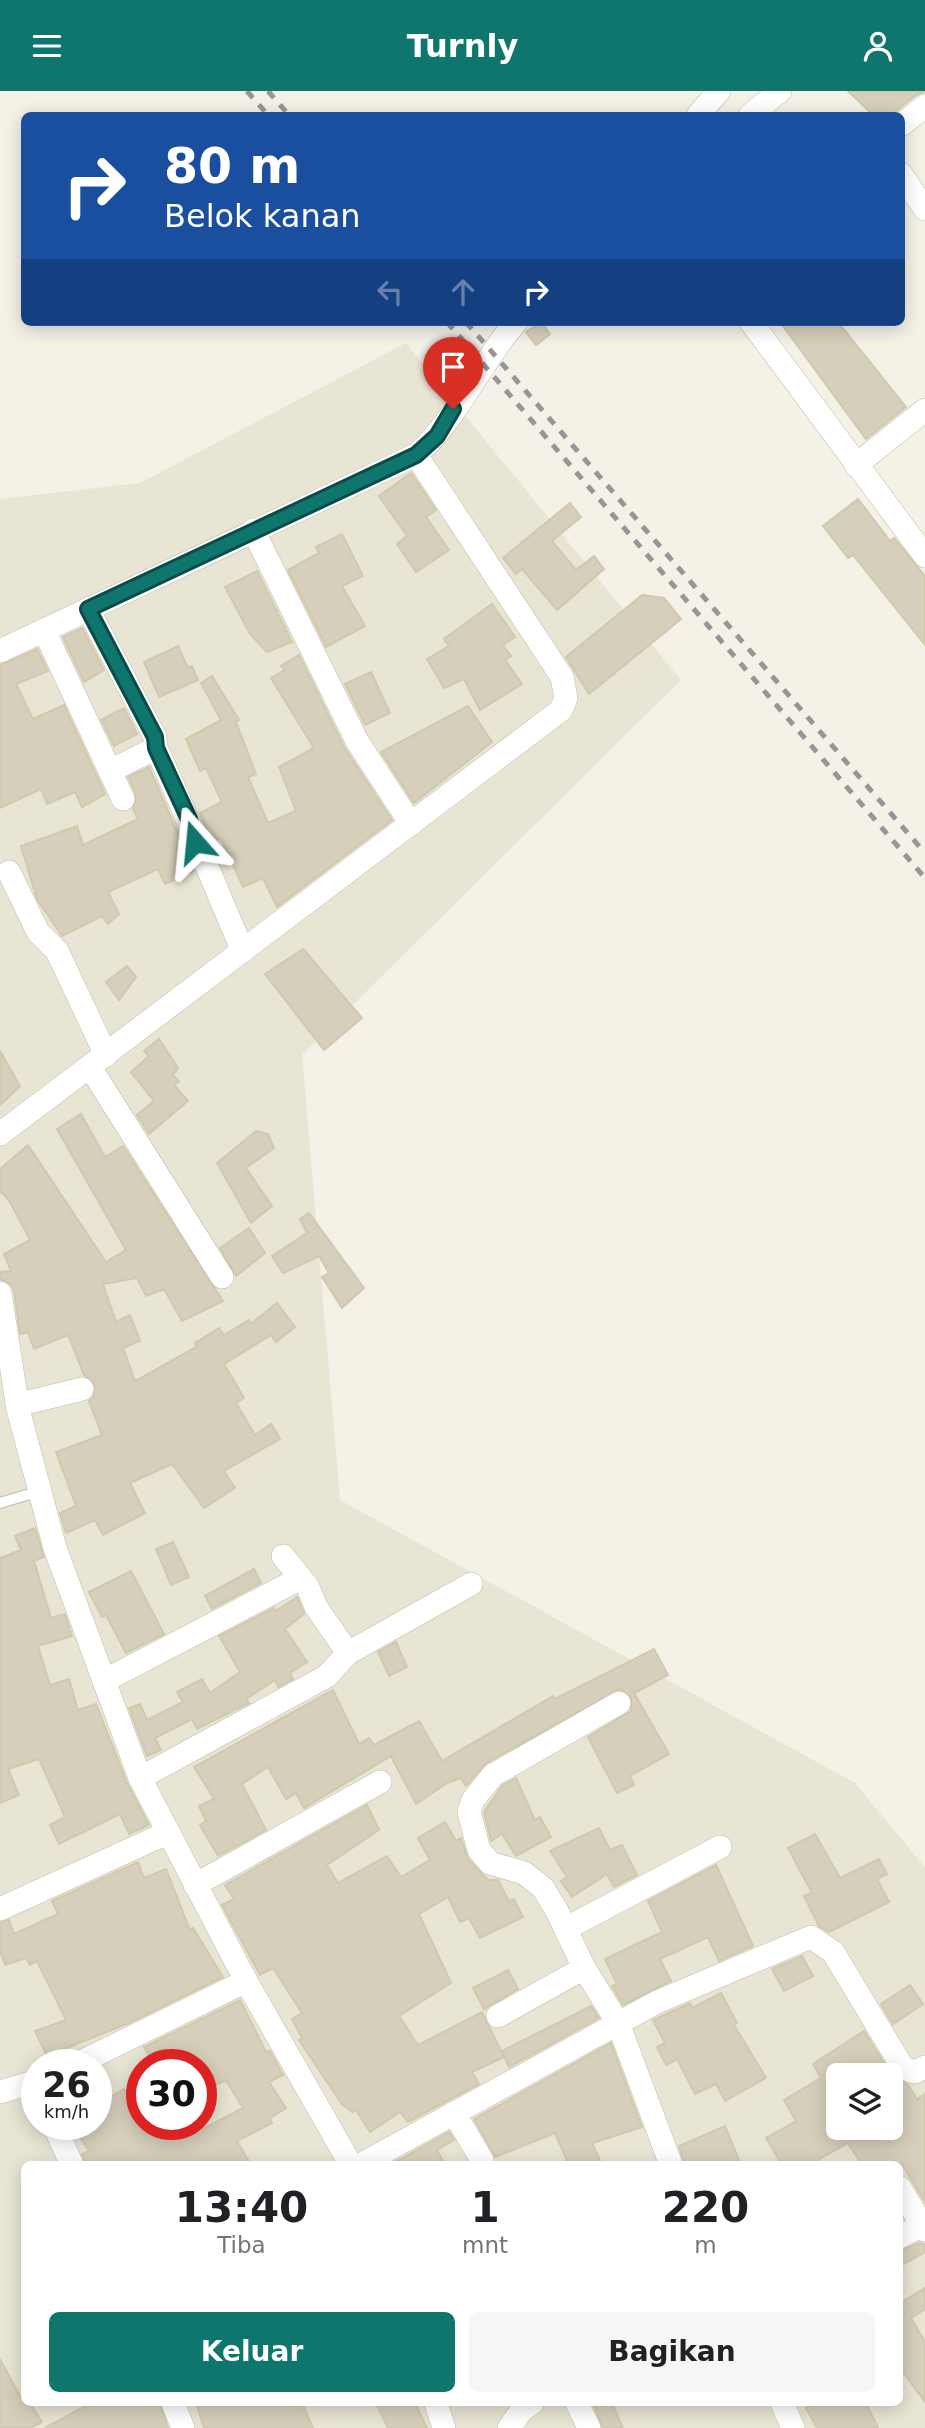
<!DOCTYPE html>
<html lang="id">
<head>
<meta charset="utf-8">
<style>
	:root { --surface:#fff; --page:#f6f6f6; --text:#202124; --muted:#757577; --accent:#0f766e }
	body { margin:0; font-family:"DejaVu Sans",sans-serif; background:var(--page); color:var(--text); height:100vh; display:flex; flex-direction:column; font-size:26px; white-space:nowrap }
	* { box-sizing:border-box; margin:0 }
	p { font-size:23px; color:var(--muted) }
	.icon { flex:none; width:38px; height:38px; fill:none; stroke:currentColor; stroke-width:2; stroke-linecap:round; stroke-linejoin:round }
	.map { position:relative; flex:1; overflow:hidden }
	.sheet { position:absolute; left:21px; top:2070px; width:882px; height:245px; display:flex; flex-direction:column; background:var(--surface); border-radius:10px; box-shadow:0 4px 18px #0003 }
	.sheet>* { flex:none }
	.guide { position:absolute; left:21px; top:21px; width:884px; height:214px; border-radius:10px; box-shadow:0 4px 18px #0003; background:#1a4fa0; color:#fff; overflow:hidden }
	.fabs { position:absolute; left:826px; top:1972px; display:grid; gap:14px }
	.fabs a { display:grid; place-items:center; width:77px; height:77px; border-radius:10px; background:var(--surface); box-shadow:0 4px 18px #0003; font-size:35px }
	.speed { position:absolute; left:21px; top:1958px; display:flex; gap:14px; font-size:35px; font-weight:700; text-align:center }
	.speed>* { display:grid; place-content:center; width:91px; height:91px; border-radius:50%; background:var(--surface); box-shadow:0 4px 18px #0003; line-height:1 }
	.speed small { font-size:18px; font-weight:400 }
	.speed .limit { border:10px solid #d22; background:#fff; color:#111 }
	.pin { position:absolute; display:grid; place-items:center; width:60px; height:60px; color:#fff; margin:-72px -30px; border-radius:50% 50% 50% 0; rotate:-45deg; box-shadow:0 0 7px #0007 }
	.pin .icon { rotate:45deg }
	.me { position:absolute; width:77px; margin:-38px; rotate:342deg; stroke-linejoin:round; filter:drop-shadow(0 0 5px #0008) }
	.turn { display:flex; align-items:center; gap:24px; height:147px; padding:0 28px; font-size:32px }
	.turn .icon { width:91px; height:91px; stroke-width:2.5 }
	.turn b { display:block; font-size:49px; line-height:60px }
	.lanes { display:flex; align-items:center; height:66px; padding:0 28px; background:#0003; justify-content:center; gap:35px; direction:ltr }
	.lanes .off { opacity:.35 }
	.eta { display:flex; justify-content:space-evenly; align-items:center; height:119px; text-align:center }
	.eta b { font-size:42px; font-weight:600; line-height:49px }
	.primary-button { display:flex; gap:14px; margin-top:auto; padding:14px 28px }
	.primary-button a { flex:1; height:80px; border-radius:10px; background:var(--accent); color:#fff; font-size:28px; font-weight:600; line-height:80px; text-align:center }
	.primary-button a+a { background:var(--page); color:var(--text) }
	header { display:flex; justify-content:space-between; align-items:center; height:91px; padding:0 28px; background:var(--accent); color:#fff; font-size:32px; font-weight:600 }
	.map>svg:first-child { display:block }
	.residential { fill:#e8e5d4; fill-rule:evenodd }
	.building { fill:#d6cfbb; stroke:#d1c8ae; stroke-width:2; fill-rule:evenodd }
	.lines { fill:none; stroke-linecap:round; stroke-linejoin:round }
	.lane-casing { stroke:#c0bba9; stroke-width:12 }
	.street-casing { stroke:#c0bba9; stroke-width:24 }
	.lane { stroke:#fff; stroke-width:10 }
	.street { stroke:#fff; stroke-width:23 }
	.rail { stroke:#969696; stroke-width:5; stroke-dasharray:9 9; stroke-linecap:butt }
	.route-casing { stroke:#0a4d48; stroke-width:18 }
	.route { stroke:#0f766e; stroke-width:12 }
</style>
</head>
<body>
<header><svg class="icon" aria-label="menu" viewBox="0 0 24 24"><path d="M4 6h16M4 12h16M4 18h16"/></svg>Turnly<svg class="icon" aria-label="person" viewBox="0 0 24 24"><circle cx="12" cy="8" r="4"/><path d="M4 21q1-7 8-7t8 7"/></svg></header>
<div class="map">
<svg width="925" height="2337" viewBox="0 0 925 2337">
	<rect width="100%" height="100%" fill="#f4f2e7"/>
	<path class="residential" d="M 406,252 L 681,589 L 302,964 L 340,1409 L 855,1692 L 925,1776 L 925,2337 L 0,2337 L 0,408 L 140,392 ZM 37,1974 L 96,1974 L 96,2034 L 37,2034 ZM 142,1974 L 201,1974 L 201,2034 L 142,2034 ZM 838,1984 L 891,1984 L 891,2037 L 838,2037 ZM 24,2074 L 900,2074 L 900,2312 L 24,2312 Z"/>
	<g class="building">
		<path d="M 848,0 L 925,0 L 925,1 L 916,4 L 891,24 L 873,24 Z"/>
		<path d="M 541,231 L 550,243 L 536,254 L 526,241 Z"/>
		<path d="M 780,231 L 838,231 L 906,316 L 866,348 Z"/>
		<path d="M 411,382 L 436,419 L 426,426 L 449,459 L 416,481 L 397,453 L 407,445 L 379,405 Z"/>
		<path d="M 858,408 L 890,450 L 894,447 L 925,485 L 925,554 L 853,464 L 848,467 L 823,435 Z"/>
		<path d="M 570,412 L 581,426 L 552,450 L 576,479 L 594,465 L 604,478 L 557,519 L 522,478 L 516,483 L 503,467 Z"/>
		<path d="M 342,443 L 363,485 L 342,495 L 365,535 L 326,556 L 288,479 L 319,462 L 316,456 Z"/>
		<path d="M 257,480 L 292,551 L 267,561 L 250,543 L 225,496 Z"/>
		<path d="M 642,504 L 664,507 L 681,528 L 589,603 L 566,566 Z"/>
		<path d="M 492,513 L 515,546 L 503,554 L 511,565 L 505,569 L 522,593 L 480,619 L 464,588 L 444,597 L 427,568 L 449,555 L 444,548 Z"/>
		<path d="M 82,537 L 104,579 L 84,591 L 63,546 Z"/>
		<path d="M 178,555 L 188,577 L 192,575 L 198,589 L 159,606 L 144,571 Z"/>
		<path d="M 37,558 L 48,580 L 16,593 L 33,628 L 64,614 L 105,703 L 82,716 L 75,701 L 47,713 L 41,698 L 0,717 L 0,574 Z"/>
		<path d="M 299,564 L 344,656 L 392,729 L 277,816 L 263,787 L 243,796 L 221,747 L 212,751 L 200,722 L 222,711 L 206,677 L 200,680 L 186,648 L 221,629 L 201,592 L 212,585 L 239,629 L 236,631 L 256,683 L 248,686 L 268,732 L 296,720 L 279,676 L 314,657 L 271,587 L 285,579 L 281,575 Z"/>
		<path d="M 371,581 L 390,622 L 365,634 L 345,593 Z"/>
		<path d="M 468,615 L 492,651 L 414,712 L 381,661 Z"/>
		<path d="M 124,617 L 137,643 L 114,655 L 101,629 Z"/>
		<path d="M 149,676 L 194,780 L 165,793 L 158,778 L 108,801 L 119,823 L 108,833 L 102,825 L 62,845 L 37,808 L 21,755 L 77,735 L 83,754 L 138,728 L 133,718 L 136,703 L 128,686 Z"/>
		<path d="M 303,858 L 362,927 L 324,959 L 265,883 Z"/>
		<path d="M 127,875 L 136,886 L 119,909 L 106,891 Z"/>
		<path d="M 159,948 L 178,977 L 173,984 L 179,991 L 174,994 L 188,1010 L 149,1043 L 137,1024 L 154,1010 L 131,981 L 149,965 L 144,960 Z"/>
		<path d="M 0,960 L 20,995 L 0,1014 Z"/>
		<path d="M 81,1023 L 105,1066 L 123,1055 L 223,1210 L 182,1230 L 164,1198 L 146,1205 L 137,1187 L 103,1193 L 116,1231 L 130,1224 L 140,1250 L 123,1257 L 135,1290 L 196,1256 L 195,1252 L 219,1237 L 224,1244 L 249,1229 L 251,1233 L 277,1212 L 295,1236 L 276,1251 L 271,1244 L 224,1273 L 244,1307 L 236,1312 L 255,1344 L 271,1333 L 280,1348 L 224,1380 L 235,1397 L 204,1417 L 172,1373 L 130,1392 L 145,1422 L 103,1444 L 95,1429 L 66,1442 L 60,1422 L 76,1415 L 56,1361 L 102,1344 L 89,1310 L 93,1307 L 95,1294 L 84,1284 L 68,1244 L 34,1258 L 28,1241 L 20,1243 L 14,1199 L 10,1193 L 0,1188 L 0,1181 L 11,1180 L 4,1163 L 30,1149 L 9,1109 L 0,1100 L 0,1078 L 28,1054 L 106,1171 L 126,1159 L 57,1038 Z"/>
		<path d="M 256,1040 L 268,1043 L 274,1057 L 246,1077 L 272,1115 L 251,1132 L 217,1072 Z"/>
		<path d="M 309,1122 L 364,1197 L 342,1217 L 322,1186 L 329,1182 L 319,1165 L 283,1182 L 272,1165 L 307,1142 L 300,1128 Z"/>
		<path d="M 249,1137 L 265,1162 L 236,1185 L 220,1157 Z"/>
		<path d="M 35,1437 L 44,1466 L 34,1470 L 51,1527 L 65,1523 L 72,1545 L 38,1555 L 50,1594 L 69,1588 L 78,1619 L 96,1613 L 127,1692 L 149,1734 L 129,1743 L 120,1723 L 59,1753 L 50,1734 L 65,1726 L 39,1668 L 8,1678 L 19,1704 L 0,1712 L 0,1467 L 21,1459 L 15,1445 Z"/>
		<path d="M 173,1451 L 189,1486 L 171,1494 L 156,1458 Z"/>
		<path d="M 254,1478 L 261,1492 L 212,1518 L 205,1505 Z"/>
		<path d="M 131,1480 L 164,1543 L 126,1562 L 106,1524 L 102,1526 L 89,1501 Z"/>
		<path d="M 297,1506 L 304,1523 L 285,1538 L 307,1571 L 290,1582 L 293,1588 L 278,1596 L 275,1589 L 246,1608 L 249,1612 L 197,1638 L 192,1628 L 155,1647 L 161,1659 L 147,1665 L 129,1617 L 140,1613 L 147,1629 L 183,1611 L 177,1601 L 202,1588 L 210,1602 L 240,1581 L 219,1545 L 274,1517 L 276,1520 Z"/>
		<path d="M 396,1551 L 407,1576 L 389,1585 L 378,1561 Z"/>
		<path d="M 654,1558 L 668,1584 L 634,1602 L 669,1663 L 630,1685 L 634,1694 L 617,1702 L 588,1646 L 631,1620 L 631,1606 L 620,1598 L 486,1672 L 466,1695 L 461,1687 L 447,1692 L 416,1713 L 391,1665 L 304,1717 L 296,1702 L 286,1708 L 268,1676 L 242,1693 L 266,1739 L 218,1765 L 200,1734 L 206,1730 L 199,1715 L 214,1708 L 194,1676 L 333,1599 L 359,1653 L 369,1647 L 374,1654 L 419,1630 L 442,1670 L 553,1605 L 555,1608 Z"/>
		<path d="M 516,1687 L 535,1729 L 540,1726 L 551,1746 L 516,1765 L 502,1743 L 491,1750 L 484,1721 L 502,1695 Z"/>
		<path d="M 367,1714 L 379,1739 L 327,1774 L 338,1792 L 387,1765 L 401,1786 L 430,1769 L 418,1747 L 445,1731 L 456,1750 L 461,1747 L 468,1768 L 488,1789 L 498,1789 L 509,1810 L 514,1808 L 523,1826 L 480,1847 L 469,1827 L 460,1831 L 448,1806 L 419,1823 L 451,1892 L 399,1925 L 418,1954 L 482,1921 L 504,1966 L 472,1981 L 479,1993 L 408,2031 L 400,2021 L 370,2041 L 356,2019 L 352,2021 L 342,2013 L 299,1949 L 302,1947 L 292,1928 L 302,1922 L 273,1877 L 260,1884 L 222,1814 L 234,1808 L 225,1794 Z"/>
		<path d="M 599,1737 L 610,1759 L 622,1754 L 637,1784 L 614,1796 L 607,1783 L 572,1806 L 561,1790 L 567,1786 L 550,1760 Z"/>
		<path d="M 815,1743 L 840,1787 L 879,1768 L 887,1783 L 877,1788 L 889,1811 L 829,1841 L 819,1835 L 804,1805 L 812,1802 L 788,1757 Z"/>
		<path d="M 138,1771 L 144,1787 L 166,1778 L 190,1839 L 193,1837 L 223,1886 L 129,1932 L 47,1965 L 35,1940 L 66,1929 L 37,1870 L 30,1874 L 26,1867 L 5,1874 L 0,1860 L 0,1832 L 9,1829 L 14,1843 L 58,1823 L 52,1810 Z"/>
		<path d="M 716,1774 L 753,1855 L 719,1870 L 708,1846 L 660,1868 L 671,1890 L 623,1914 L 612,1895 L 617,1893 L 605,1868 L 662,1841 L 648,1810 Z"/>
		<path d="M 802,1865 L 813,1885 L 784,1900 L 772,1878 Z"/>
		<path d="M 508,1879 L 518,1898 L 484,1918 L 473,1897 Z"/>
		<path d="M 910,1894 L 923,1913 L 893,1933 L 881,1913 Z"/>
		<path d="M 721,1902 L 737,1932 L 734,1934 L 766,1987 L 725,2010 L 716,1993 L 695,2003 L 677,1968 L 666,1974 L 657,1956 L 665,1952 L 653,1929 L 690,1912 L 692,1917 Z"/>
		<path d="M 240,1909 L 266,1961 L 270,1960 L 283,1984 L 269,1991 L 286,2017 L 270,2027 L 272,2032 L 237,2050 L 251,2074 L 86,2074 L 82,2063 L 89,2060 L 72,2034 L 96,2034 L 96,1986 L 110,2006 L 124,1998 L 142,2027 L 139,2034 L 146,2034 L 153,2044 L 165,2045 L 186,2034 L 198,2034 L 201,2039 L 243,2017 L 226,1989 L 201,2001 L 201,1974 L 155,1974 L 144,1956 Z"/>
		<path d="M 591,1915 L 599,1927 L 509,1976 L 502,1960 Z"/>
		<path d="M 864,1940 L 892,1985 L 908,1994 L 917,2008 L 925,2003 L 925,2111 L 902,2073 L 862,2074 L 848,2052 L 809,2074 L 782,2074 L 766,2047 L 796,2030 L 784,2009 L 821,1987 L 813,1973 ZM 838,1984 L 891,1984 L 891,2037 L 838,2037 Z"/>
		<path d="M 611,1952 L 642,2036 L 592,2052 L 602,2074 L 569,2074 L 555,2042 L 495,2066 L 474,2028 Z"/>
		<path d="M 725,2035 L 741,2074 L 685,2074 L 679,2055 Z"/>
		<path d="M 449,2041 L 454,2049 L 437,2059 L 445,2074 L 390,2074 Z"/>
		<path d="M 919,2152 L 925,2153 L 925,2161 L 900,2175 L 900,2160 Z"/>
		<path d="M 925,2197 L 925,2218 L 911,2227 L 925,2251 L 925,2311 L 900,2277 L 900,2207 L 902,2211 Z"/>
		<path d="M 0,2268 L 21,2307 L 24,2305 L 24,2312 L 30,2312 L 42,2331 L 30,2337 L 0,2337 Z"/>
		<path d="M 91,2312 L 159,2312 L 168,2337 L 45,2337 Z"/>
		<path d="M 196,2312 L 302,2312 L 313,2337 L 204,2337 Z"/>
		<path d="M 376,2312 L 415,2312 L 427,2337 L 388,2337 Z"/>
		<path d="M 600,2312 L 612,2312 L 623,2337 L 603,2337 L 594,2314 Z"/>
		<path d="M 816,2312 L 866,2312 L 878,2337 L 817,2337 L 806,2317 Z"/>
	</g>
	<g class="lines">
		<defs>
			<path id="lane" d="M 0,1412 L 40,1400"/>
			<g id="street">
				<path d="M 698,24 L 719,0"/>
				<path d="M 750,24 L 780,0"/>
				<path d="M 901,34 L 925,15"/>
				<path d="M 901,83 L 925,118"/>
				<path d="M 751,231 L 925,465"/>
				<path d="M 856,374 L 925,319"/>
				<path d="M 253,439 L 357,650 L 411,733"/>
				<path d="M 88,518 L 155,646 L 156,657 C 187,724 213,792 243,860"/>
				<path d="M 44,539 L 123,708"/>
				<path d="M 0,560 L 416,364 C 456,330 480,272 516,231"/>
				<path d="M 110,680 L 156,657"/>
				<path d="M 9,781 L 38,841 L 57,860 L 106,964"/>
				<path d="M 90,976 L 222,1186"/>
				<path d="M 0,1043 L 561,619 L 566,607 L 562,586 L 416,364"/>
				<path d="M 0,1202 L 18,1318 L 55,1457 L 140,1687 L 246,1890 L 351,2074"/>
				<path d="M 17,1314 L 82,1298"/>
				<path d="M 283,1465 L 308,1496 L 316,1516 L 348,1562"/>
				<path d="M 104,1590 L 299,1488"/>
				<path d="M 619,1612 L 493,1684 L 473,1709 L 469,1721 L 479,1759 L 490,1772 L 524,1782 L 543,1797 L 557,1820 L 584,1877 L 618,1932 L 671,2074"/>
				<path d="M 140,1687 L 327,1585 L 348,1562 L 471,1493"/>
				<path d="M 195,1794 L 380,1691"/>
				<path d="M 0,1818 L 167,1742"/>
				<path d="M 567,1837 L 720,1756"/>
				<path d="M 498,1925 L 584,1877"/>
				<path d="M 75,1974 L 246,1890"/>
				<path d="M 0,2001 L 37,1990"/>
				<path d="M 454,2022 L 482,2069"/>
				<path d="M 54,2034 L 72,2074"/>
				<path d="M 360,2074 L 657,1911 L 811,1846 L 833,1861 L 903,1977 L 915,1981 L 925,1976"/>
				<path d="M 900,2097 L 925,2139"/>
				<path d="M 900,2146 L 922,2134"/>
				<path d="M 173,2312 L 183,2337"/>
				<path d="M 436,2312 L 444,2337"/>
				<path d="M 577,2312 L 589,2337"/>
				<path d="M 782,2312 L 793,2337"/>
				<path d="M 509,2337 L 522,2319 L 532,2312"/>
			</g>
		</defs>
		<use href="#lane" class="lane-casing"/>
		<use href="#street" class="street-casing"/>
		<use href="#lane" class="lane"/>
		<use href="#street" class="street"/>
		<g class="rail">
			<path d="M 247,0 L 268,24"/>
			<path d="M 268,0 L 289,24"/>
			<path d="M 447,231 L 925,787"/>
			<path d="M 466,231 L 925,762"/>
		</g>
	</g>
	<g class="lines">
		<defs>
			<path id="route" d="M 195,751 L 189,728 L 156,657 L 155,646 L 88,518 L 416,364 L 437,345 L 453,318"/>
		</defs>
		<use href="#route" class="route-casing"/>
		<use href="#route" class="route"/>
	</g>
</svg>
<div class="fabs">
<a><svg class="icon" aria-label="layers" viewBox="0 0 24 24"><path d="M12 4l9 5-9 5-9-5zM3 14l9 5 9-5"/></svg></a>
</div>
<div class="speed"><div>26<small>km/h</small></div><div class="limit">30</div></div>
<div class="pin" style="left:453px;top:318px;background:#d93025"><svg class="icon" aria-label="arrive" viewBox="0 0 24 24"><path d="M6 21V4h12l-3 4 3 4H6"/></svg></div>
<svg class="me" style="left:195px;top:751px" viewBox="-20 -20 40 40"><path d="M0-17L14 15 0 8-14 15z" fill="#0f766e" stroke="#fff" stroke-width="4"/></svg>
<div class="guide">
<div class="turn"><svg class="icon" aria-label="right" viewBox="0 0 24 24"><path d="M7 20v-9h11M14 6l5 5-5 5"/></svg><div><b>80 m</b>Belok kanan</div></div>
<div class="lanes"><svg class="icon off" aria-label="left" viewBox="0 0 24 24"><path d="M17 20v-9H6M10 6l-5 5 5 5"/></svg><svg class="icon off" aria-label="ahead" viewBox="0 0 24 24"><path d="M12 20V5M6 11l6-6 6 6"/></svg><svg class="icon" aria-label="right" viewBox="0 0 24 24"><path d="M7 20v-9h11M14 6l5 5-5 5"/></svg></div>
</div>
<section class="sheet">
<div class="eta">
<div><b>13:40</b><p>Tiba</p></div>
<div><b>1</b><p>mnt</p></div>
<div><b>220</b><p>m</p></div>
</div>
<div class="primary-button"><a>Keluar</a><a>Bagikan</a></div>
</section>
</div>
</body>
</html>
